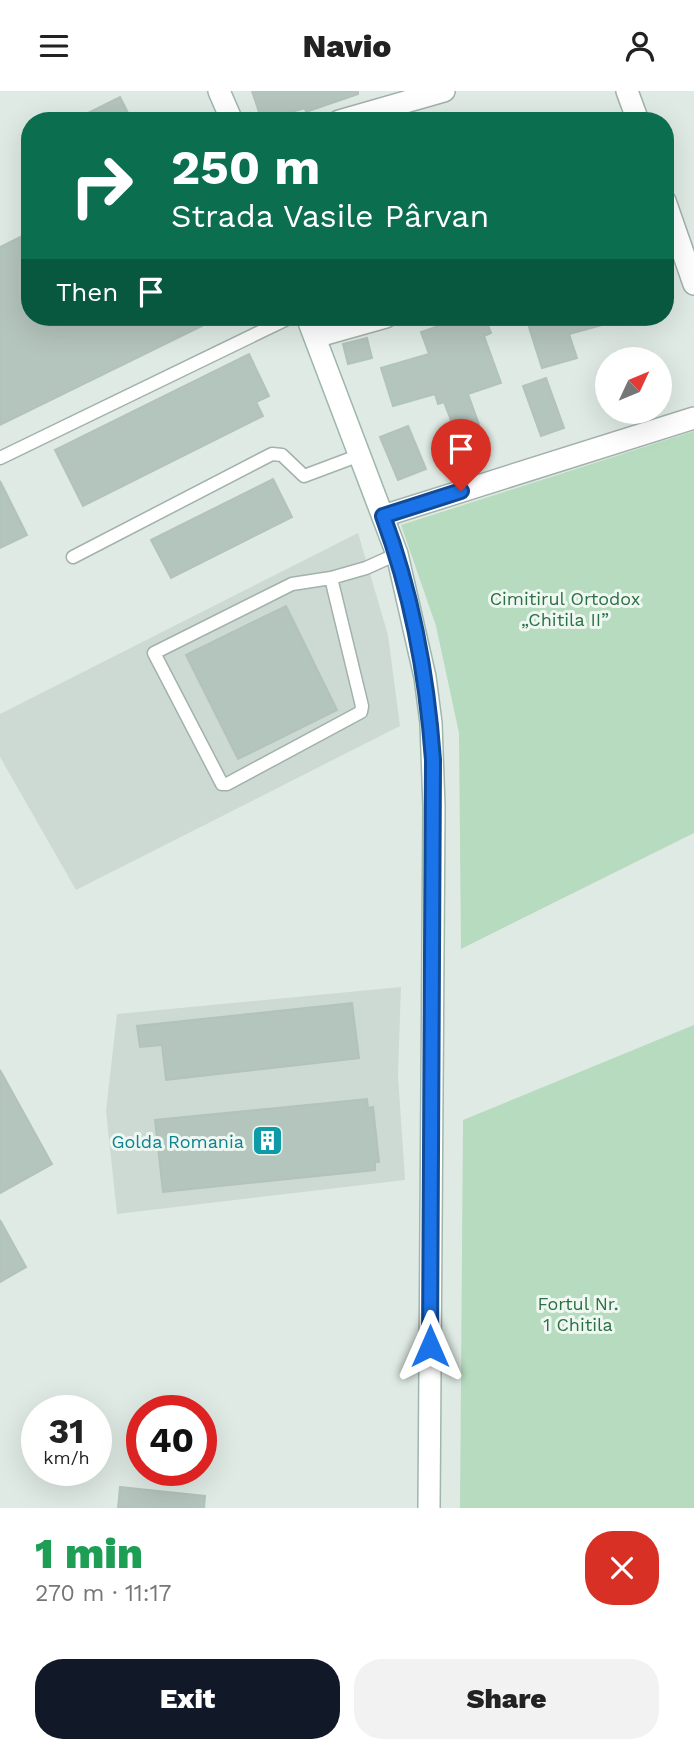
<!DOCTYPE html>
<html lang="en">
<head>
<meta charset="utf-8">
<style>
	:root { --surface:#fff; --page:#f2f2f2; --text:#222; --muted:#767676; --accent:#111827 }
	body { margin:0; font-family:"Work Sans",sans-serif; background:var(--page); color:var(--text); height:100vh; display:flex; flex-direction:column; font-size:26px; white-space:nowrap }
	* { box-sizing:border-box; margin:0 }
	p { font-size:23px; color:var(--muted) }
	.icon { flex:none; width:38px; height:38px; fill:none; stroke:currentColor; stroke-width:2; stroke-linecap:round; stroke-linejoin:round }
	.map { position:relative; height:1417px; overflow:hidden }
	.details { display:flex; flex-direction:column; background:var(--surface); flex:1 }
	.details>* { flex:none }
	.top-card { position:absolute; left:21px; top:21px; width:653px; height:214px; border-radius:28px; box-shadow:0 7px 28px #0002; background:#0b6e4f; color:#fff; overflow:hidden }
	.needle { width:46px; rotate:46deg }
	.fabs { position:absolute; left:595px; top:256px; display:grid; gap:14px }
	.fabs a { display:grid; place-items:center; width:77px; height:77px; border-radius:50%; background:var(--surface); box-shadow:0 7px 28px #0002; font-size:35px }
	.speed { position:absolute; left:21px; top:1304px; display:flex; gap:14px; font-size:35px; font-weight:700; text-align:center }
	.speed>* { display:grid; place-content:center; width:91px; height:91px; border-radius:50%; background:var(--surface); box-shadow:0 7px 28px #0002; line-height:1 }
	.speed small { font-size:18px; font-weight:400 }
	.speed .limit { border:10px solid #d22; background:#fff; color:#111 }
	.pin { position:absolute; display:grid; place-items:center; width:60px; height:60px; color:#fff; margin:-72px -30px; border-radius:50% 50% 50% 0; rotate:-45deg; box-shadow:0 0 7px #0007 }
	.pin .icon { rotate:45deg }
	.me { position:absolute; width:77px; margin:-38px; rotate:0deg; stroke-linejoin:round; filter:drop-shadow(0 0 5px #0008) }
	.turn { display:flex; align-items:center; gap:24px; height:147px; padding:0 35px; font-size:32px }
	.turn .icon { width:91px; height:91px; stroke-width:2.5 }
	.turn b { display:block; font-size:49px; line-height:60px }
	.then { display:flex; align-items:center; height:66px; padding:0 35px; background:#0003; gap:14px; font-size:26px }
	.round { display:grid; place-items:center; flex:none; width:74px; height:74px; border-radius:28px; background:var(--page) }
	.summary { display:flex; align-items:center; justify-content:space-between; height:119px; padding:0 35px }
	h1 { font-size:42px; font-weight:800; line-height:52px; color:#1e9e55 }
	.action { display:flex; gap:14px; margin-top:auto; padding:14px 35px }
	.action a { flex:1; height:80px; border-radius:28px; background:var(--accent); color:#fff; font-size:28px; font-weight:800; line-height:80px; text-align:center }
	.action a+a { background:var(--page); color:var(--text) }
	header { display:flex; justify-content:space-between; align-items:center; height:91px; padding:0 35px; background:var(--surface); font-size:32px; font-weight:800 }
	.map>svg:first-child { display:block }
	.built { fill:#cddad3 }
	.green { fill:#b7dbbf }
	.building { fill:#b4c5bd; stroke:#b1c3bb; stroke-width:2 }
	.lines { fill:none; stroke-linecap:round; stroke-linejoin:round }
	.lane-casing { stroke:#a2b2ab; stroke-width:15 }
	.street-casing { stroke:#a2b2ab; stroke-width:24 }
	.secondary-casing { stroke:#9eb6ac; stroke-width:24 }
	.lane { stroke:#fff; stroke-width:12 }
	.street { stroke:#fff; stroke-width:21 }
	.secondary { stroke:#fff; stroke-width:21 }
	.route-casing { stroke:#114b97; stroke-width:18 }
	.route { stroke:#1a73e8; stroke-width:12 }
	.labels { text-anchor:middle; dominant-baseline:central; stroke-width:6; stroke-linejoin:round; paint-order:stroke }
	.park-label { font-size:18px; fill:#2b7042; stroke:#eff7f2 }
	.culture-label { font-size:18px; fill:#0d838f; stroke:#eff7f2; text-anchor:end }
</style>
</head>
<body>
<header><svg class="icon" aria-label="menu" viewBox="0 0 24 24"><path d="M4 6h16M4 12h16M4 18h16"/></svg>Navio<svg class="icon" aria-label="person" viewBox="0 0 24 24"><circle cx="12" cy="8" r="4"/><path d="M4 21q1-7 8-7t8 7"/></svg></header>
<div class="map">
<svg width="694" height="1417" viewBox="0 0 694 1417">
	<rect width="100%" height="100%" fill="#dfeae4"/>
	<g class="built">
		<path d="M 358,442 L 388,544 L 400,635 L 76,799 L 0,666 L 0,623 Z"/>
		<path d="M 401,896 L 398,984 L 405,1089 L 117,1123 L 106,1020 L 117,923 Z"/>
	</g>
	<g class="green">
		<path d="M 694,340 L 694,742 L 461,858 L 459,642 L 436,535 L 401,434 Z"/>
		<path d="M 694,934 L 694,1417 L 460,1417 L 463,1029 Z"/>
	</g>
	<g class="building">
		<path d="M 252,0 L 358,0 L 358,3 L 306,21 L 305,17 L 262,30 Z"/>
		<path d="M 120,6 L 132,30 L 72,30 Z"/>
		<path d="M 30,141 L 30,226 L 220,226 L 0,334 L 0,156 Z"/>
		<path d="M 464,226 L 485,226 L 491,242 L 484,245 L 501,292 L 468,303 L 483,345 L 460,353 L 444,311 L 438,313 L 435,303 L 393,315 L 381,277 L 429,263 L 421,241 Z"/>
		<path d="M 541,226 L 612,226 L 613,231 L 569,243 L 577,267 L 542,277 L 527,230 Z"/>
		<path d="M 367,247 L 372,267 L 348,273 L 343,253 Z"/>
		<path d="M 249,263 L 269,305 L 256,311 L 263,325 L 83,415 L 55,359 Z"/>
		<path d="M 546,287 L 564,337 L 541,345 L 523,295 Z"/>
		<path d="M 408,335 L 426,378 L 398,389 L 380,346 Z"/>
		<path d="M 273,388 L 292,426 L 171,487 L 151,449 Z"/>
		<path d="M 0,390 L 27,444 L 0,457 Z"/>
		<path d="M 286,515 L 337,619 L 238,668 L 186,564 Z"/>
		<path d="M 352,912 L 359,967 L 166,989 L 162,954 L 140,956 L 137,935 Z"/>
		<path d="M 0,979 L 52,1073 L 0,1102 Z"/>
		<path d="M 367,1008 L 368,1017 L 373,1016 L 379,1071 L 375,1071 L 375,1079 L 163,1101 L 155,1029 Z"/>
		<path d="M 0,1129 L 26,1176 L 0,1191 Z"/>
		<path d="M 120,1396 L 205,1405 L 204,1417 L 118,1417 Z"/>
	</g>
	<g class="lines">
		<defs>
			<g id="lane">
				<path d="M 0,367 L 291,226"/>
				<path d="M 73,466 L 272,363 L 282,364 L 304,385 L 360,364"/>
				<path d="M 331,487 L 362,615 L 361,621 L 227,693 L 222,693 L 154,562 L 292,493 L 331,487 L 366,477 L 397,463"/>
			</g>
			<g id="street">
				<path d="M 627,0 L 638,30"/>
				<path d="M 339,30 L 444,0"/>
				<path d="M 665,110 L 694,193"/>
				<path d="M 315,246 L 386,226"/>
				<path d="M 383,425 L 694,327"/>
			</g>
			<g id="secondary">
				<path d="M 219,0 L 232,30"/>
				<path d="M 307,226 L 397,463 L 425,586 L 431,632 L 434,716 L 429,1417"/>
			</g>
		</defs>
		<use href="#lane" class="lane-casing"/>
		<use href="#street" class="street-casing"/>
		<use href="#secondary" class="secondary-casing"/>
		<use href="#lane" class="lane"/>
		<use href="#street" class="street"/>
		<use href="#secondary" class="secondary"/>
	</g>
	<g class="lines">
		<defs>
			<path id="route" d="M 430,1255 L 433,669 C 427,585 412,503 383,425 L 461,400"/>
		</defs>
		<use href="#route" class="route-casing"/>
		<use href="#route" class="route"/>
	</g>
	<defs>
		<symbol id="building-square" viewBox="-11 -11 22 22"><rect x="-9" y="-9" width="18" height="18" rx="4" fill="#0f9aa8" stroke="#eff7f2"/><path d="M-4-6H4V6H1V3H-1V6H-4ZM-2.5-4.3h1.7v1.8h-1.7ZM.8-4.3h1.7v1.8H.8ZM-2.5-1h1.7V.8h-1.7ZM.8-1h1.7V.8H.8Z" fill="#fff"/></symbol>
	</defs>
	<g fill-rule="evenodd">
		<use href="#building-square" x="250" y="1032" width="35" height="35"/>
	</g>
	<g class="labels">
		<g class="park-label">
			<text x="565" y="507">Cimitirul Ortodox<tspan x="565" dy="21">„Chitila II”</tspan></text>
			<text x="578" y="1212">Fortul Nr.<tspan x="578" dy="21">1 Chitila</tspan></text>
		</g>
		<g class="culture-label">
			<text x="244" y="1050">Golda Romania</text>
		</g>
	</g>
</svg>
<div class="fabs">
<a><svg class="needle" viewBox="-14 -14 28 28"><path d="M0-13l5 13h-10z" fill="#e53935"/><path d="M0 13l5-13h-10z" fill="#767676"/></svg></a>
</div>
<div class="speed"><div>31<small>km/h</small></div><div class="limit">40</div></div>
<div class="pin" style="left:461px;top:400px;background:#d93025"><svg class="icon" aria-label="arrive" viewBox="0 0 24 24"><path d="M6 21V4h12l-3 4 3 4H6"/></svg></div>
<svg class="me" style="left:430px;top:1255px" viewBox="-20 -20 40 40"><path d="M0-17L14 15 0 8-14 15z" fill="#1a73e8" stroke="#fff" stroke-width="4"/></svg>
<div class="top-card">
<div class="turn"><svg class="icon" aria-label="right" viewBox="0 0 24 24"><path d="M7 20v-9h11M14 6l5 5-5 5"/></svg><div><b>250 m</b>Strada Vasile Pârvan</div></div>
<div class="then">Then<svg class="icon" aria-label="arrive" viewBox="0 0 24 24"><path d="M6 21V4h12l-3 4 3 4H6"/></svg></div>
</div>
</div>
<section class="details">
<div class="summary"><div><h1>1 min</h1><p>270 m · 11:17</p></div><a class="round" style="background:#d93025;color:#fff"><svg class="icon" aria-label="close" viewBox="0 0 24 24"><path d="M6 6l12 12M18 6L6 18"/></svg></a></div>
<div class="action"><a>Exit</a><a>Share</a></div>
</section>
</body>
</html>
